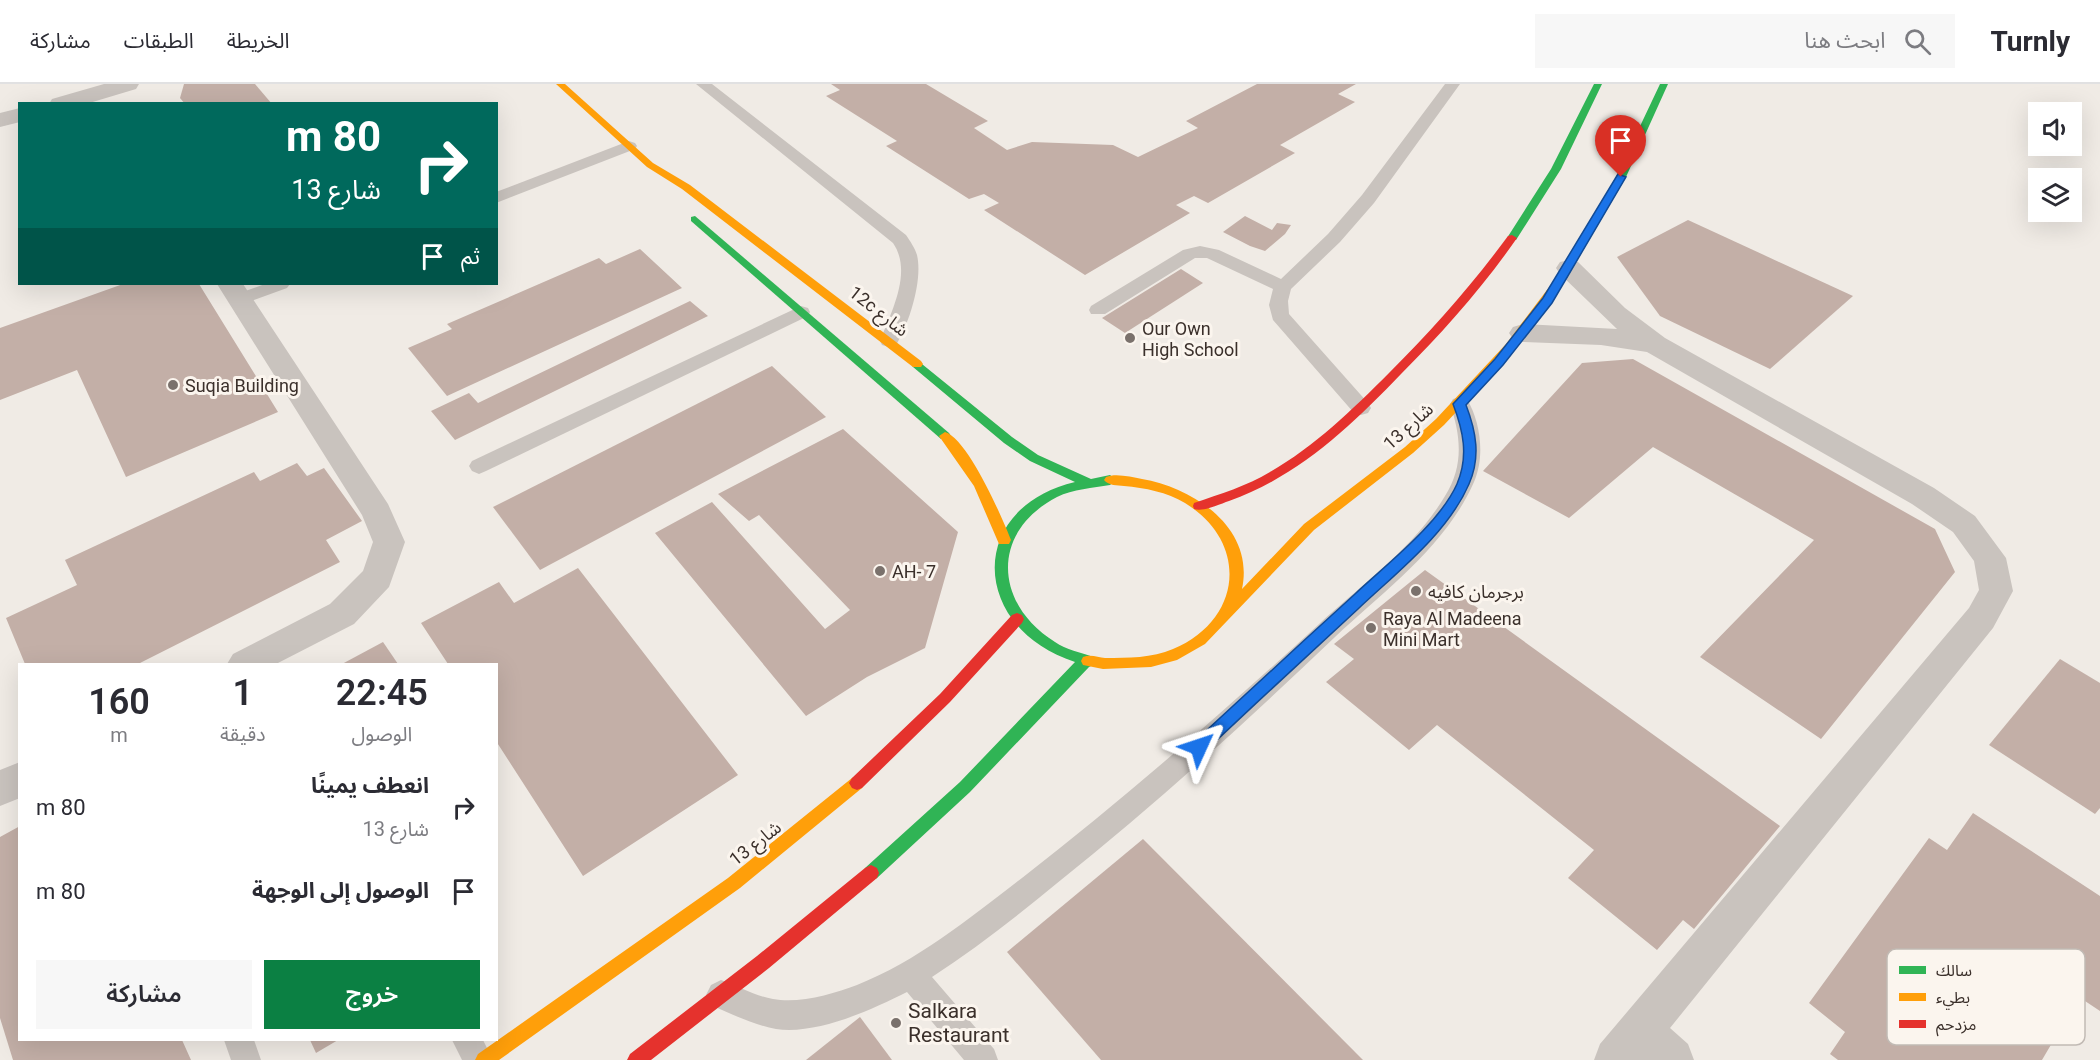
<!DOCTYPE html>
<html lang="ar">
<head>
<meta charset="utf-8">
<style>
	:root { --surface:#fff; --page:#f7f7f7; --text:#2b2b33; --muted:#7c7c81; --line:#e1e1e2; --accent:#0b8043 }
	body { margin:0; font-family:Roboto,"Noto Sans Arabic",sans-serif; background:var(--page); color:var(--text); direction:rtl; height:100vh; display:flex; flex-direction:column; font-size:22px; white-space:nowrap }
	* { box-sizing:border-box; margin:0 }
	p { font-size:20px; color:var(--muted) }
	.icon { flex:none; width:33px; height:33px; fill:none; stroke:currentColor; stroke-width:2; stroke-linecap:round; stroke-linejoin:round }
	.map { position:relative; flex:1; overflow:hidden; direction:ltr }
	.sheet { position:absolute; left:18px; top:579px; width:480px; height:378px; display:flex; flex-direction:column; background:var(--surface); border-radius:0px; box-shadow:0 6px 24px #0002; direction:rtl }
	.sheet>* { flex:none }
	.top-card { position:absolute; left:18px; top:18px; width:480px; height:183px; border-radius:0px; box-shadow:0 6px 24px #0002; direction:rtl; background:#00695c; color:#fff; overflow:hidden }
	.controls { position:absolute; left:2028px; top:18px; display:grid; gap:12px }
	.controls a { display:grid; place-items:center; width:54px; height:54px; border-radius:0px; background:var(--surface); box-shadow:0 6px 24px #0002; font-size:30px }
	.pin { position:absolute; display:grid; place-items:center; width:51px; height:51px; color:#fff; margin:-62px -26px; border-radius:50% 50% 50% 0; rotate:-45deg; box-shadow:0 0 6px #0007 }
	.pin .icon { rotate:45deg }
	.me { position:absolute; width:66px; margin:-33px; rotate:48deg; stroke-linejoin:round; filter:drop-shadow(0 0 4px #0008) }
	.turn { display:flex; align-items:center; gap:21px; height:126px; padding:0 18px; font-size:27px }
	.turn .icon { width:78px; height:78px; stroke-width:2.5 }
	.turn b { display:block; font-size:42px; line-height:51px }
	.then { display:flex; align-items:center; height:57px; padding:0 18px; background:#0003; gap:12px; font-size:22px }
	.eta { display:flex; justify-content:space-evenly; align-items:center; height:102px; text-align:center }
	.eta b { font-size:36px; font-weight:600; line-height:42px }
	.cta { display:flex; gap:12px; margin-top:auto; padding:12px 18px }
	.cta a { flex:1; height:69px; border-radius:0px; background:var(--accent); color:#fff; font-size:24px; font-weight:600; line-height:69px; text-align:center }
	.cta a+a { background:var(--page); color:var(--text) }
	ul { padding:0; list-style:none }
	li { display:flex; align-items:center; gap:18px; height:84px; padding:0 18px }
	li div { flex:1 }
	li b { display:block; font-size:22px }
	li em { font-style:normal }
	header { display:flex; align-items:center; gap:36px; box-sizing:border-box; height:84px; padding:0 30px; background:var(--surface); border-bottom:2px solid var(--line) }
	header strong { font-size:28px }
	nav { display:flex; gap:33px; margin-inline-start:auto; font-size:21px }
	.search { width:420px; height:54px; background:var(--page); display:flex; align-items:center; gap:15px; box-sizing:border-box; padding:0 21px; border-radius:0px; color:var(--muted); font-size:22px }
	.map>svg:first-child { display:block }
	.building { fill:#c3afa7 }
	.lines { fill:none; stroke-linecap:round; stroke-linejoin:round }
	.lane { fill:#c9c3be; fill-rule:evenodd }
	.street { fill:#c9c3be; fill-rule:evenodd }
	.fast { fill:#30b455; fill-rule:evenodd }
	.slow { fill:#ff9f0a; fill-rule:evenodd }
	.jam { fill:#e5322d; fill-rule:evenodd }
	.route { fill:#1a73e8; stroke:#114b97; stroke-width:1.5 }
	.poi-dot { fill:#7a716c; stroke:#fbf5ee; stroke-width:2 }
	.labels { text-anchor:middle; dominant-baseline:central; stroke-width:6; stroke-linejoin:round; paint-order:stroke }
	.street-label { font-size:18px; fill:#3b302b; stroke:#fbf5ee }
	.poi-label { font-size:18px; fill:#3b302b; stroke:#fbf5ee; text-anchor:start }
	.near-poi-label { font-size:21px; fill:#3b302b; stroke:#fbf5ee; text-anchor:start }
	.key { fill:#fbf5ee; stroke:#c1bab4; stroke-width:1.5 }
	.key-label { font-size:16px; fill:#3b302b }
</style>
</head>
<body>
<header>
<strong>Turnly</strong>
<div class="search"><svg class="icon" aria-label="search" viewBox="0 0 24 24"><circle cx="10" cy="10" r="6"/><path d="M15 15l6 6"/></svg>ابحث هنا</div>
<nav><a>الخريطة</a><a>الطبقات</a><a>مشاركة</a></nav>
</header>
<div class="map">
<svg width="2100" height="976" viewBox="0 0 2100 976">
	<rect width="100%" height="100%" fill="#f0ebe5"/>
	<g class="building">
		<path d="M 184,0 L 255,0 L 272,20 L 185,20 L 180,14 Z"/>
		<path d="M 831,0 L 926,0 L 988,37 L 974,44 L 1007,66 L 1032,58 L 1113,61 L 1138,73 L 1198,44 L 1186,37 L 1257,0 L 1356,0 L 1338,10 L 1355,18 L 1280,61 L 1295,69 L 1208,119 L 1194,112 L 1176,121 L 1190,129 L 1085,191 L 984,126 L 999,119 L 984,110 L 969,115 L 886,62 L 897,57 L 826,12 L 840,6 Z"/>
		<path d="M 1245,132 L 1272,146 L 1277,139 L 1291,141 L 1285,150 L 1265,167 L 1250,162 L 1223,148 Z"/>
		<path d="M 1688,136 L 1853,212 L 1770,285 L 1660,232 L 1617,173 Z"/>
		<path d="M 640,165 L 682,204 L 447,312 L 408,264 L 452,245 L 447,240 L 599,174 L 606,180 Z"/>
		<path d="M 1181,185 L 1203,199 L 1125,249 L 1102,234 Z"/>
		<path d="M 123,200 L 199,200 L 278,328 L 126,393 L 77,286 L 0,316 L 0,244 Z"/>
		<path d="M 690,217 L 708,232 L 455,356 L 431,327 L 469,309 L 478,319 Z"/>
		<path d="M 1633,275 L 1935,445 L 1955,488 L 1821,655 L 1700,573 L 1814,456 L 1653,363 L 1569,434 L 1483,387 L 1582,279 Z"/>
		<path d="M 772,282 L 826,333 L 540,486 L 493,423 Z"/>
		<path d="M 843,345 L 958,448 L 925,564 L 867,593 L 806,632 L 655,449 L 712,418 L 825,545 L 850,526 L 759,431 L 749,437 L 718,410 Z"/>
		<path d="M 297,379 L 307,392 L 324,384 L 362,437 L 326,456 L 340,478 L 138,580 L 25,580 L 6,534 L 77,501 L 65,476 L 254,388 L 260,397 Z"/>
		<path d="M 578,484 L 738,691 L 583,792 L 496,657 L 496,580 L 448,580 L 421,539 L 499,498 L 514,519 Z"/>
		<path d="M 1425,486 L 1780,742 L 1694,845 L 1683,836 L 1657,866 L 1568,794 L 1594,766 L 1437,641 L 1409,666 L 1326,598 L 1354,575 L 1334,560 Z"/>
		<path d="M 383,558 L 398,580 L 342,580 Z"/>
		<path d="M 2060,575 L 2100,599 L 2100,724 L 2095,730 L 1989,661 Z"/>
		<path d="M 1973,729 L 2100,812 L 2100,927 L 2079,913 L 2042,976 L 1838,976 L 1830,970 L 1845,948 L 1809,919 L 1929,754 L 1947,766 Z"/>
		<path d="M 20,742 L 20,956 L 182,956 L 191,976 L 13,976 L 0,934 L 0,753 Z"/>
		<path d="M 1143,755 L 1363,976 L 1101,976 L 1007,868 Z"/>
		<path d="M 860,933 L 892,976 L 806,976 Z"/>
		<path d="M 310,956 L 338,956 L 316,969 Z"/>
	</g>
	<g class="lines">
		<g class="lane">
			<path d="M 696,0 L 712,0 L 906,151 C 910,157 915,164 917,171 C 923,196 909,240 896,261 L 889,263 L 882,261 L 880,257 C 891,228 913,188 893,159 Z"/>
			<path d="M 1445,0 L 1460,0 L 1374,119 L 1340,158 L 1291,205 L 1288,217 L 1289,230 L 1368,319 L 1371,324 L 1368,329 L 1361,331 L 1354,329 L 1273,236 L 1269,221 L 1273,205 L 1207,174 L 1195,174 L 1105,230 L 1091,230 L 1089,226 L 1091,222 L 1183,166 L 1200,162 L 1219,166 L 1281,195 L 1328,150 L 1362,111 Z"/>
			<path d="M 629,57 L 635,59 L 637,62 L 635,65 L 496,119 L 496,108 Z"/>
			<path d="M 265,200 L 290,200 L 287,204 L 240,221 L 234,219 L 231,215 L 234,211 Z"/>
			<path d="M 801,222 L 808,224 L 810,228 L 808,232 L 486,387 L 479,390 L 472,387 L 469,382 L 472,377 Z"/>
			<path d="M 1460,313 L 1467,315 C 1481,339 1485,373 1474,398 C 1446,462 1384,507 1335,553 C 1245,639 1153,723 1056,800 C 1016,833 975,865 932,893 L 994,965 L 998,976 L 964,976 L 907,908 C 871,926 817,951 776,945 C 754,941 731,930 711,921 L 706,911 L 711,901 L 721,896 C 738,902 755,912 773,915 C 799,920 833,910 857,901 C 918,877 971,833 1022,794 C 1125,714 1222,629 1318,541 C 1361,501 1415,463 1445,412 C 1464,382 1461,352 1450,320 L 1453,315 Z"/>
			<path d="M 224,956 L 254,956 L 261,976 L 231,976 Z"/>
			<path d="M 452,956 L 483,956 L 493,976 L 462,976 Z"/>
		</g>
		<g class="street">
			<path d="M 104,0 L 139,0 L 136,5 L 86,20 L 49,20 L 52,15 Z"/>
			<path d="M 20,24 L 20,38 L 0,43 L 0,29 Z"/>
			<path d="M 1569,176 L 1578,178 L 1625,224 L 1665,254 L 1934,404 L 1975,432 L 2006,474 L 2013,507 L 1993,544 L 1670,944 L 1688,960 L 1694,976 L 1594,976 L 1600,960 L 1969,524 L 1979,506 L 1974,477 L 1953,448 L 1912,420 L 1647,268 L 1601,261 L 1523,258 L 1513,255 L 1509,249 L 1513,243 L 1523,240 L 1617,245 L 1560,190 L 1556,184 L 1560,178 Z"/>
			<path d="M 217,200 L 243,200 L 388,420 L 405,458 L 389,503 L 354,540 L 276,580 L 227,580 L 233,570 L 330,520 L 363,487 L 373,458 L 362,431 Z"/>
			<path d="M 20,678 L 20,714 L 0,722 L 0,686 Z"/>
		</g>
		<g class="fast">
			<path d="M 1594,0 L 1602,0 L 1561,85 L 1516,156 L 1508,156 L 1507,154 L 1551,85 Z"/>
			<path d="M 1660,0 L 1668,0 L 1626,93 L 1568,192 L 1567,194 L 1559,194 L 1558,192 L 1616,93 Z"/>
			<path d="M 695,132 L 949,349 L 951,352 L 949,355 L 941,355 L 691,137 L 691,133 Z"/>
			<path d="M 917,276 L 1012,353 L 1038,371 L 1091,395 L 1110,391 L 1116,396 L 1110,401 C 1093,404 1073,405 1057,413 C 990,448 994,520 1055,558 C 1066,566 1081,568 1093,573 L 1095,577 L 1093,581 L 1089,583 L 970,708 L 877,794 L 871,797 L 865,794 L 863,789 L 865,784 L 960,698 L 1075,578 C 972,545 964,425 1075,398 L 1030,377 L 1004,359 L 913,283 L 911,280 Z"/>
		</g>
		<g class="slow">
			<path d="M 556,0 L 565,0 L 653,79 L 690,101 L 921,277 L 923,280 L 921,283 L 913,283 L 682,105 L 647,83 Z"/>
			<path d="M 1563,189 L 1568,192 L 1514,266 L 1444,341 L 1413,369 L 1314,446 L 1205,560 L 1177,576 L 1151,583 L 1103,585 L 1083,581 L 1081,577 L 1083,573 C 1090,570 1098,573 1105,574 C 1128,574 1152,574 1173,565 C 1242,536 1250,459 1185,419 C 1167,408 1145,404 1124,402 C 1117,401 1109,402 1104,396 L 1106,393 C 1116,389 1131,393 1142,395 C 1194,404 1255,444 1242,505 L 1304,440 L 1405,363 L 1436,335 L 1506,260 L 1559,190 Z"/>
			<path d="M 945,348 C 968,355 1002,433 1011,456 L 1009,460 L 999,460 L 974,402 L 939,352 Z"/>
			<path d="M 857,692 L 862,694 L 865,699 L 862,704 L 740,804 L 499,976 L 475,976 L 478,970 L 728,794 L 852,694 Z"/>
		</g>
		<g class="jam">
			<path d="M 1512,151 L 1517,154 C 1483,203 1443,248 1401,290 C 1351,342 1299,392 1229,417 C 1220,420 1204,428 1194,425 L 1193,422 L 1194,419 C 1220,410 1247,402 1270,388 C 1315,362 1352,326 1389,289 C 1432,246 1472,201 1508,152 Z"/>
			<path d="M 1017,529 L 1022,531 L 1024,535 L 1022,539 L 950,618 L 862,704 L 857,706 L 852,704 L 849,699 L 852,694 L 940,610 L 1012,531 Z"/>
			<path d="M 871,781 L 877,784 L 879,789 L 877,794 L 769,884 L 651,976 L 627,976 L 630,970 L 757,872 L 865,784 Z"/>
		</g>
	</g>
	<path class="route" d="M 1618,90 L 1626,93 L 1552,219 L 1503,281 L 1466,321 C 1476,347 1481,373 1469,400 C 1448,449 1396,489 1358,525 C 1307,572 1255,620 1204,668 L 1199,670 L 1194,668 L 1191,663 L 1194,658 C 1247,609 1301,559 1355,510 C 1387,480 1439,440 1457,400 C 1469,372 1463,346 1453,320 L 1495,275 L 1543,214 Z"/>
	<g class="poi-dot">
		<circle cx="1130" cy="254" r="6"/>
		<circle cx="173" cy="301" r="6"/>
		<circle cx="880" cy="487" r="6"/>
		<circle cx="1416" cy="507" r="6"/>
		<circle cx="1371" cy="544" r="6"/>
		<circle cx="896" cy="939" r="6"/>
	</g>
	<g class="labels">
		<g class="street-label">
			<text transform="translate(879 227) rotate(38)">12c شارع</text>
			<text transform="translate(1408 342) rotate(-42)">شارع 13</text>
			<text transform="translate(755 759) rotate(-38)">شارع 13</text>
		</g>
		<g class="poi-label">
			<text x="1142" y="244">Our Own<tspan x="1142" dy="21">High School</tspan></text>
			<text x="185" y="301">Suqia Building</text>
			<text x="892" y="487">AH- 7</text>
			<text x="1428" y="507">برجرمان كافيه</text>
			<text x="1383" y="534">Raya Al Madeena<tspan x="1383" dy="21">Mini Mart</tspan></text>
		</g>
		<g class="near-poi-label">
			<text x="908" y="927">Salkara<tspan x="908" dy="24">Restaurant</tspan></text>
		</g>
	</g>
	<rect x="1887" y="865" width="198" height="96" rx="9" class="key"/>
	<rect x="1899" y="882" width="27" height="8" fill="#30b455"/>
	<rect x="1899" y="909" width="27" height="8" fill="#ff9f0a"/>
	<rect x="1899" y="936" width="27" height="8" fill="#e5322d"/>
	<g class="key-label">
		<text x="1936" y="892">سالك</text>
		<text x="1936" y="919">بطيء</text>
		<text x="1936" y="946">مزدحم</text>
	</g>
</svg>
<div class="controls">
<a><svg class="icon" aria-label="sound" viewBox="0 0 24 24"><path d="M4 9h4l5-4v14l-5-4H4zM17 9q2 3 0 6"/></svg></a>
<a><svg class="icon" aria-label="layers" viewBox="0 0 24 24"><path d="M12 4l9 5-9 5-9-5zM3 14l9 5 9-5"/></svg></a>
</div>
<div class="pin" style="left:1621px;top:93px;background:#d93025"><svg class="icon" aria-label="arrive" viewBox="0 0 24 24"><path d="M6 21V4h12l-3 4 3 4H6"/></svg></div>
<svg class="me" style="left:1199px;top:663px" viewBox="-20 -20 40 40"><path d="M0-17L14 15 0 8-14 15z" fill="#1a73e8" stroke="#fff" stroke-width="4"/></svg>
<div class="top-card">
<div class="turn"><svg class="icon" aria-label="right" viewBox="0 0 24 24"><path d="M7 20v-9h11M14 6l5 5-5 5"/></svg><div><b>80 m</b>شارع 13</div></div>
<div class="then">ثم<svg class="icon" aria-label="arrive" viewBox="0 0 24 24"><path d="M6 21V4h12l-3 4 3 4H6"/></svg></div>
</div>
<section class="sheet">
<div class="eta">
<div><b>22:45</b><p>الوصول</p></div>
<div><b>1</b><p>دقيقة</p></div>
<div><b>160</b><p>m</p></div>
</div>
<ul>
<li><svg class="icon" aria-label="right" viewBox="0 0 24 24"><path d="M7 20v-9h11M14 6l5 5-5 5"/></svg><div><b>انعطف يمينًا</b><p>شارع 13</p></div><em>80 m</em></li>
<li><svg class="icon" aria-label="arrive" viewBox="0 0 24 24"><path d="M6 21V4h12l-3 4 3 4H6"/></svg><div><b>الوصول إلى الوجهة</b></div><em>80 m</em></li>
</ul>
<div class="cta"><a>خروج</a><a>مشاركة</a></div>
</section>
</div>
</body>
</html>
